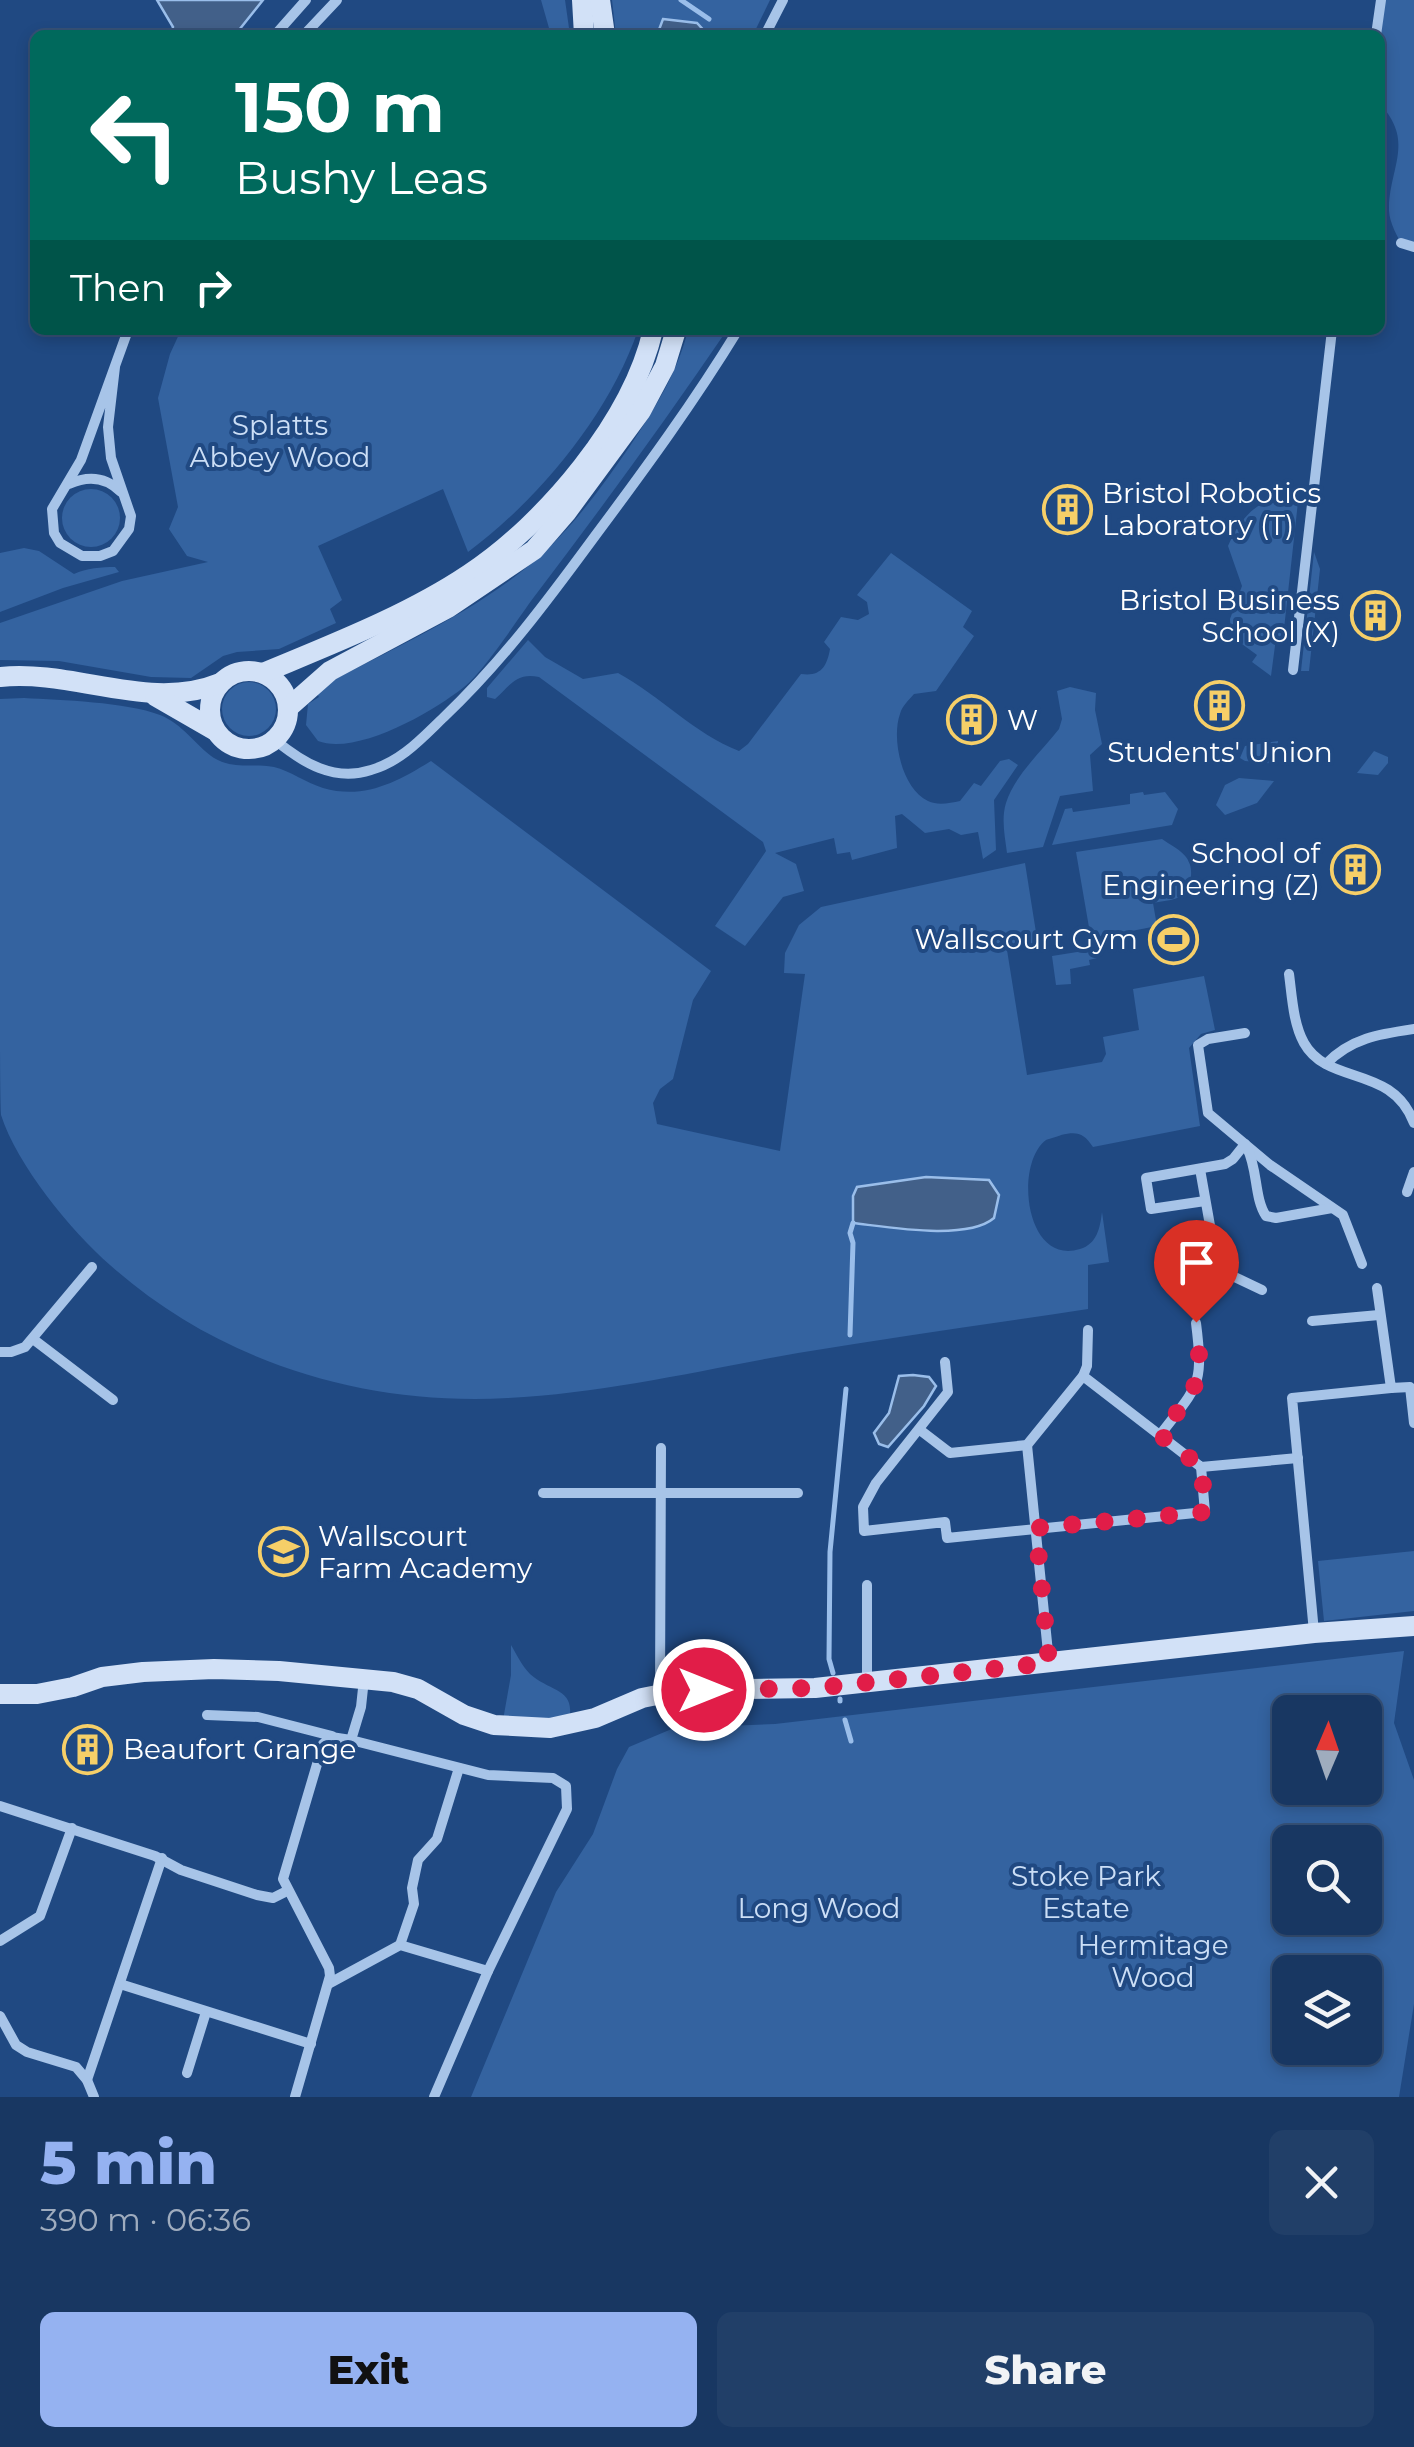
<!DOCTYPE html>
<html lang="en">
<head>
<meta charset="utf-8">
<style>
	:root { --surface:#183762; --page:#213f68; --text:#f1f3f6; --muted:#9facbe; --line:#365177; --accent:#95b2f1 }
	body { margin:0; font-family:Montserrat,sans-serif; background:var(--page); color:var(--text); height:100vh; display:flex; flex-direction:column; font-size:38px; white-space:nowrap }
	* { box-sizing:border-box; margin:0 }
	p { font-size:32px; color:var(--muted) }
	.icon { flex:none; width:55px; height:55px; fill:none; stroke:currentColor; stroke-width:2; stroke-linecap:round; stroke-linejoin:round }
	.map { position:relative; height:2097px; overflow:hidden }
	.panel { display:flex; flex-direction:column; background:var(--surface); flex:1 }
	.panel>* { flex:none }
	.top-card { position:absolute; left:30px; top:30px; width:1355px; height:305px; border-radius:15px; box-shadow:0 5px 15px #0003,0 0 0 2px var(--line); background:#00695c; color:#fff; overflow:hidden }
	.needle { width:65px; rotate:2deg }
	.controls { position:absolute; left:1272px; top:1695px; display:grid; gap:20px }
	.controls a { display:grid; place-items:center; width:110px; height:110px; border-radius:15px; background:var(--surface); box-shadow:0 5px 15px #0003,0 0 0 2px var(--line); font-size:50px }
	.pin { position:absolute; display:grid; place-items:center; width:85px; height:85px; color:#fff; margin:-102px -42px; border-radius:50% 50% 50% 0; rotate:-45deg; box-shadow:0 0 10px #0007 }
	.pin .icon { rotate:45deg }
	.me { position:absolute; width:110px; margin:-55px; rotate:90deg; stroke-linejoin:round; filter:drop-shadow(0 0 8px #0008) }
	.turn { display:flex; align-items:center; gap:35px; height:210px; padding:0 40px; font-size:45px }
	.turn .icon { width:130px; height:130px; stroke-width:2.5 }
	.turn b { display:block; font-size:70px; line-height:85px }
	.then { display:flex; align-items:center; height:95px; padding:0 40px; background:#0003; gap:20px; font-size:38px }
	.round { display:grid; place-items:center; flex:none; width:105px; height:105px; border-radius:15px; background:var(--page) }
	.headline { display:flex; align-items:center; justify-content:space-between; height:170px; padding:0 40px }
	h1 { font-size:60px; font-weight:800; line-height:75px; color:var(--accent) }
	.button { display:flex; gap:20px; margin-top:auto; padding:20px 40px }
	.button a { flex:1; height:115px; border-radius:15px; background:var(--accent); color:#111; font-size:40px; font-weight:800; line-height:115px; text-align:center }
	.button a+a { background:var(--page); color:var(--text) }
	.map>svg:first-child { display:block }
	.green { fill:#3463a0; fill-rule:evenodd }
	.water { fill:#426089; stroke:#9abeea; stroke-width:2.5 }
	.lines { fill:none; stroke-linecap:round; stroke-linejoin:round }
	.stream { stroke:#9abeea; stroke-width:5 }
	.street { stroke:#a7c4e8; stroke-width:10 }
	.secondary { stroke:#d2e1f7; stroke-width:20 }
	.route { stroke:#e11d48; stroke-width:18; stroke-dasharray:0 32.4 }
	.labels { text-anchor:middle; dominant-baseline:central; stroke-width:8; stroke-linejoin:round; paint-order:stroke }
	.park-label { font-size:28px; fill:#cbdef6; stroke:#204982 }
	.poi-label { font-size:28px; fill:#fff; stroke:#204982; text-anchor:start }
</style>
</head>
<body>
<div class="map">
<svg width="1414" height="2097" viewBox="0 0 1414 2097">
	<rect width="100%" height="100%" fill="#204982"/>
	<g class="green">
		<path d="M 541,0 L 565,0 L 570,35 L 551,35 Z"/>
		<path d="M 612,0 L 770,0 L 753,35 L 616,35 Z"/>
		<path d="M 1381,0 L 1414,0 L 1414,247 L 1401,243 C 1395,232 1388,219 1389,206 C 1391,165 1414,141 1380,104 Z"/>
		<path d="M 181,330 L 638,330 C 609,415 539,499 468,552 L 443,489 L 318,546 L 342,600 L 330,609 L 336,623 L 279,649 L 237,652 L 223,656 L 191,678 L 151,677 L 59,661 L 0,660 L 0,623 L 122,581 L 208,562 L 187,556 L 169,529 L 178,507 L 158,398 L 170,354 Z"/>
		<path d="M 688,330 L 727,330 C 665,421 601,509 534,597 C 517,620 484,671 464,687 C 433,712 356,756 318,741 L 306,725 L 308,704 L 319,697 L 315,690 C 387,651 469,616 532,563 C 571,530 602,487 630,446 C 655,408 677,374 688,330 Z"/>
		<circle cx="91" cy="518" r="29"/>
		<path d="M 1287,497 L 1298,502 L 1283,638 L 1276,638 L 1271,676 L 1252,662 L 1257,655 L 1231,636 L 1230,619 L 1242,586 L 1228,546 C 1239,520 1257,498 1287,497 Z"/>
		<path d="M 24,548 L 39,551 L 74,574 C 86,568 102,567 115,567 L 119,572 L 63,588 L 0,612 L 0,553 Z"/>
		<path d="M 1314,552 L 1320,569 L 1309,671 L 1301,671 Z"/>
		<path d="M 891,553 L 972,611 L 963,627 L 974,636 L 936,691 L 914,694 C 909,700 902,706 900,714 C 891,739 902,789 928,801 C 938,806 950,803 960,801 L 974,783 L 981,786 L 1000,761 L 1009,759 L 1018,765 L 994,800 L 996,850 L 983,859 L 978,832 L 961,835 L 949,829 L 925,833 L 902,814 L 895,816 L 897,848 L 852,860 L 850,852 L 837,854 L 834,838 L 775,853 L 796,864 L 804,891 L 783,897 L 745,946 L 715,926 L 766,851 L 763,842 L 539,677 C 516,672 510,686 495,699 L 487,697 L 487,688 L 528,640 L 545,657 L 583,679 L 618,673 C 660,696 695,734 739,751 L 748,744 L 801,674 C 821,677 827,666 830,649 L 824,642 L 841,617 L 858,620 L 869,614 L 867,602 L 857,595 Z"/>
		<circle cx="249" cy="709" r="27"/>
		<path d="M 1070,687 L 1096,693 L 1095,710 L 1102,744 L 1090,755 L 1093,791 L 1060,796 L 1043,847 L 1007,853 C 1005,837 1001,819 1006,803 C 1014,776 1042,751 1059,729 L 1062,719 L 1057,691 Z"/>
		<path d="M 24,698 C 61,700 126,702 160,715 C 183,724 195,745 214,758 C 234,770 253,763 274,767 C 290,771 307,783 323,788 C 364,800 397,782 431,761 L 711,971 L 693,1000 L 673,1079 L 660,1089 L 653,1103 L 657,1124 L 780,1151 L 805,974 L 784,973 L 785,953 L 799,925 L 821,907 L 1025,863 L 1038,945 L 1007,950 L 1027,1075 L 1102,1062 L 1106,1054 L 1103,1037 L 1139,1030 L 1133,989 L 1204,976 L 1215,1030 L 1201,1034 L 1189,1048 L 1200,1126 L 1093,1147 C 1084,1133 1077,1131 1061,1135 C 1060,1136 1048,1139 1046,1140 C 1014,1164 1025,1266 1080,1249 C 1097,1244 1100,1228 1102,1212 L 1109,1262 L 1088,1265 L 1088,1309 C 991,1324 894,1337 798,1353 C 702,1370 606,1393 508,1398 C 363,1406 219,1362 110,1265 C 71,1231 17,1165 1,1115 C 0,1092 0,1035 0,1009 C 0,906 0,803 0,699 Z"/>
		<path d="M 1278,741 L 1276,764 L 1245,761 L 1240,758 L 1245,746 Z"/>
		<path d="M 1374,751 L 1388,757 L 1388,763 L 1378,775 L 1357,773 Z"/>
		<path d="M 1239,778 L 1274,781 L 1257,803 L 1225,815 L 1216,805 L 1225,785 Z"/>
		<path d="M 1143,792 L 1144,795 L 1165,792 L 1178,809 L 1172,825 L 1052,845 L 1065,809 L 1072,808 L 1073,812 L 1130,804 L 1130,794 Z"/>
		<path d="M 1162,839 C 1178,850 1193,855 1191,877 C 1191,882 1190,888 1186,893 C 1179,900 1163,901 1153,903 L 1157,926 L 1091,939 L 1076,852 Z"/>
		<path d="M 1096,949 L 1097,958 L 1089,960 L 1090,965 L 1070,969 L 1071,984 L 1056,985 L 1052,956 Z"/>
		<path d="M 1414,1551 L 1414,1611 L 1324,1621 L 1318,1561 Z"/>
		<path d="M 511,1645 C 517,1655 522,1666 530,1674 C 550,1692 576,1688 569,1720 L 503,1720 L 511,1675 Z"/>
		<path d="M 1404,1651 L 1394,1723 L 1414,1780 L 1414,2004 L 1399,2097 L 471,2097 L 556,1892 L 593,1834 L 617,1769 L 629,1747 L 674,1728 L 775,1724 ZM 1290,1712 L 1365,1712 L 1365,1788 L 1290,1788 ZM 1290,1842 L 1365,1842 L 1365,1918 L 1290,1918 ZM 1290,1972 L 1365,1972 L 1365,2048 L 1290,2048 Z"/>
	</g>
	<g class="water">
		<path d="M 157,0 L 263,0 L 235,35 L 171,35 L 173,27 Z"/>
		<path d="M 663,19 L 697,23 L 708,35 L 657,35 Z"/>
		<path d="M 926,1177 L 989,1180 L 999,1195 L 994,1218 C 967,1241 888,1227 853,1223 L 853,1196 L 857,1187 Z"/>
		<path d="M 913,1375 L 929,1377 L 936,1386 L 924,1406 L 888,1447 L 879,1444 L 874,1433 L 889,1413 L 899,1376 Z"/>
	</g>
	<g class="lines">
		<g class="stream">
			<path d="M 681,0 L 709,19"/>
			<path d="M 850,1335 L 853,1243 L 850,1233 L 853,1223"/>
			<path d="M 833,1673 L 829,1659 L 830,1552 L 846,1389"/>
			<path d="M 840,1699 L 840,1701"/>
			<path d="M 845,1720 L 851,1741"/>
		</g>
		<g class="street">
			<path d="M 275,35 L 306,0"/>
			<path d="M 304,35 L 337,0"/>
			<path d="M 765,35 L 783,0"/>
			<path d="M 1376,35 L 1381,0"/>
			<path d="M 1401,243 L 1414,247"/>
			<path d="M 115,367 L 108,427 L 111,458 L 131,516 L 129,529 L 113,551 L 100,556 L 82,556 L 60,543 L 54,533 L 52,509 L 81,460 L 128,330"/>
			<path d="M 69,484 C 89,475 106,477 121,492"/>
			<path d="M 1293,670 L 1332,330"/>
			<path d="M 275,740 C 303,763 334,782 371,770 C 402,761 422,738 444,717 C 502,662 548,600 595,536 C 645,469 694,402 738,330"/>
			<path d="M 1289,974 C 1292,996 1293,1023 1304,1043 C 1328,1086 1392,1064 1414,1123"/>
			<path d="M 1245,1033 L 1208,1039 L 1198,1045 L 1208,1113 L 1270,1165 L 1343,1215 L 1362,1264"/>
			<path d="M 1326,1064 C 1351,1038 1380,1034 1414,1029"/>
			<path d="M 1247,1148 C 1258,1169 1254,1198 1266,1216 L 1276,1218 L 1332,1208"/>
			<path d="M 1200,1169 L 1217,1265 L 1222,1271 L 1262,1290"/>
			<path d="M 1407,1192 L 1414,1172"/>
			<path d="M 1205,1201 L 1151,1209 L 1146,1178 L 1225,1164 L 1233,1159 L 1245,1144"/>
			<path d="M 1377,1288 L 1391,1388 L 1410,1387 L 1414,1423"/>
			<path d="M 1312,1321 L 1379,1315"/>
			<path d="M 33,1339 L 113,1400"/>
			<path d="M 0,1352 L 11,1352 L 25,1347 L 92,1267"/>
			<path d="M 945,1362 L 948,1392 L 876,1483 L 863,1507 L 864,1531 L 945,1522 L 947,1538 L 1205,1512 L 1201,1467"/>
			<path d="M 1083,1376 L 1201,1467 L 1298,1458"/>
			<path d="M 920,1430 L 950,1453 L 1027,1445 L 1083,1376 L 1087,1366 L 1088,1330"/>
			<path d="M 1160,1435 C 1198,1385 1204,1387 1196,1323"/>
			<path d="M 1027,1445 L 1049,1662"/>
			<path d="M 543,1493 L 798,1493"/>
			<path d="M 867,1585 L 867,1683"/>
			<path d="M 1314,1632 L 1292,1398 L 1391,1388"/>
			<path d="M 364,1679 L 361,1707 L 351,1740 L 488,1775 L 553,1778 L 566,1786 L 567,1809 L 488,1971 L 434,2097"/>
			<path d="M 660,1693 L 661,1448"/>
			<path d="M 207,1715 L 258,1717 L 332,1736"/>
			<path d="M 0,1806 L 155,1856 L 181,1870 L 257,1895 L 273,1898 L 287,1891"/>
			<path d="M 0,1941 L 40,1916 L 72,1828"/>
			<path d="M 400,1945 L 414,1904 L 412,1888 L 418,1860 L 437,1839 L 459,1768"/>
			<path d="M 330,1983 L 400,1945 L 488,1971"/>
			<path d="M 120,1984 L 311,2044"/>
			<path d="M 0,2016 L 16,2045 L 27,2052 L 76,2067 L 87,2080 L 94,2097"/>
			<path d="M 187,2073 L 206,2012"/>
			<path d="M 87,2080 L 162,1858"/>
			<path d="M 295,2097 L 330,1976 L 329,1968 L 283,1879 L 323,1744 L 331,1737 L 351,1740"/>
		</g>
		<g class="secondary">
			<path d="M 582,0 L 584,35"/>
			<path d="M 600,0 L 605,35"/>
			<circle cx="249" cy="710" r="39"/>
			<path d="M 263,673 C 330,645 408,615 469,574 C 546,523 632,421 653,330"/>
			<path d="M 0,677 C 74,669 149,712 220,683"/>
			<path d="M 155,696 L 214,730"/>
			<path d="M 288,708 L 330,671 L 448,608 L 534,550 L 566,513 L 641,411 L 665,366 L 676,330"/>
			<path d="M 0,1694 L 37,1694 L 73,1687 L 102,1677 L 143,1672 L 214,1669 L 279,1671 L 393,1682 L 418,1689 L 464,1715 L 494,1725 L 550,1728 L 595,1718 L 642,1698 L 682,1690 L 815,1688 L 1314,1633 L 1414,1626"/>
		</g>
	</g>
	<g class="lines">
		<path class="route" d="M 704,1690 L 815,1688 L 1049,1663 L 1036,1528 L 1206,1512 L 1201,1467 L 1160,1435 C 1198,1384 1204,1387 1196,1322"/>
	</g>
	<defs>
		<symbol id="building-ring" viewBox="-11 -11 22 22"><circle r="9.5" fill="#204982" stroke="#f6cf68" stroke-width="1.5"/><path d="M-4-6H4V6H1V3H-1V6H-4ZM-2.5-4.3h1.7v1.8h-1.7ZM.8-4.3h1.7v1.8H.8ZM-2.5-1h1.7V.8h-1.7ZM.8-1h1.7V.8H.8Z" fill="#f6cf68"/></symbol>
		<symbol id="stadium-ring" viewBox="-11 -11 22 22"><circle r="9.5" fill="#204982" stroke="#f6cf68" stroke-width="1.5"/><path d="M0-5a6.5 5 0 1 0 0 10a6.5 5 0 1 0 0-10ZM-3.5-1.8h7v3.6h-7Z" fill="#f6cf68"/></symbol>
		<symbol id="school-ring" viewBox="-11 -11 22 22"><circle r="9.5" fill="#204982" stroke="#f6cf68" stroke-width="1.5"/><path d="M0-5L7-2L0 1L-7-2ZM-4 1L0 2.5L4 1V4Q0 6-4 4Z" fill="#f6cf68"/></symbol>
	</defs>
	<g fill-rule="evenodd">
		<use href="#building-ring" x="1040" y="482" width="55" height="55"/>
		<use href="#building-ring" x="1348" y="588" width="55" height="55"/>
		<use href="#building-ring" x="1192" y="678" width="55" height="55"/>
		<use href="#building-ring" x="944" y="692" width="55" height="55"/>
		<use href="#building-ring" x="1328" y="842" width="55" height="55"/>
		<use href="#stadium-ring" x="1146" y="912" width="55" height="55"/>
		<use href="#school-ring" x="256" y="1524" width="55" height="55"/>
		<use href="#building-ring" x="60" y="1722" width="55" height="55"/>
	</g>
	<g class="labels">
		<g class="park-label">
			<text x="280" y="425">Splatts<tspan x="280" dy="32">Abbey Wood</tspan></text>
			<text x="1086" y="1876">Stoke Park<tspan x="1086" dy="32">Estate</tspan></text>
			<text x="819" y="1908">Long Wood</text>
			<text x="1153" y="1945">Hermitage<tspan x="1153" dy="32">Wood</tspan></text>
		</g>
		<g class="poi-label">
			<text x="1102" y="493">Bristol Robotics<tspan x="1102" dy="32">Laboratory (T)</tspan></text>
			<text x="1340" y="600" text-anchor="end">Bristol Business<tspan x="1340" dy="32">School (X)</tspan></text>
			<text x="1007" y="720">W</text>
			<text x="1220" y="752" text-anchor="middle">Students' Union</text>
			<text x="1320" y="853" text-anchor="end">School of<tspan x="1320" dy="32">Engineering (Z)</tspan></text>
			<text x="1138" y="939" text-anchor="end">Wallscourt Gym</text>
			<text x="318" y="1536">Wallscourt<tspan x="318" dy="32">Farm Academy</tspan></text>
			<text x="123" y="1749">Beaufort Grange</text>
		</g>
	</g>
</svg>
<div class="controls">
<a><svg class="needle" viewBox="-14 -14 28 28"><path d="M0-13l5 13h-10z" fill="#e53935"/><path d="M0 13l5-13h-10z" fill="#9facbe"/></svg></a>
<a><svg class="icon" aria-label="search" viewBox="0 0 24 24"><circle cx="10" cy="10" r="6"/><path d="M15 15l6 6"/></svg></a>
<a><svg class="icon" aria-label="layers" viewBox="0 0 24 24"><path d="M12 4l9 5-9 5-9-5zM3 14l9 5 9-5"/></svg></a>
</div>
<div class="pin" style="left:1196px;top:1322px;background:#d93025"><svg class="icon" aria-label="arrive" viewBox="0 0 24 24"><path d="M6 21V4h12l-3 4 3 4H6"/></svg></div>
<svg class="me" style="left:704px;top:1690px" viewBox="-20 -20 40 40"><circle r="17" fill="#e11d48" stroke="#fff" stroke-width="3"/><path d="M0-11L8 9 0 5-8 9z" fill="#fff"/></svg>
<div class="top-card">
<div class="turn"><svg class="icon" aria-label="left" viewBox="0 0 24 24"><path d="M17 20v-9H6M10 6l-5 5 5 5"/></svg><div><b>150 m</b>Bushy Leas</div></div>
<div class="then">Then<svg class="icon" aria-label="right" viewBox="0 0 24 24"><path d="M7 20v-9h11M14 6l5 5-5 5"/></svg></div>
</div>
</div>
<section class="panel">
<div class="headline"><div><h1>5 min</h1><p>390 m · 06:36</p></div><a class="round"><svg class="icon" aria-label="close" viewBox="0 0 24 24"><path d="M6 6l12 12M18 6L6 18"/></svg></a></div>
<div class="button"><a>Exit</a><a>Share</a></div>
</section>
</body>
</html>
